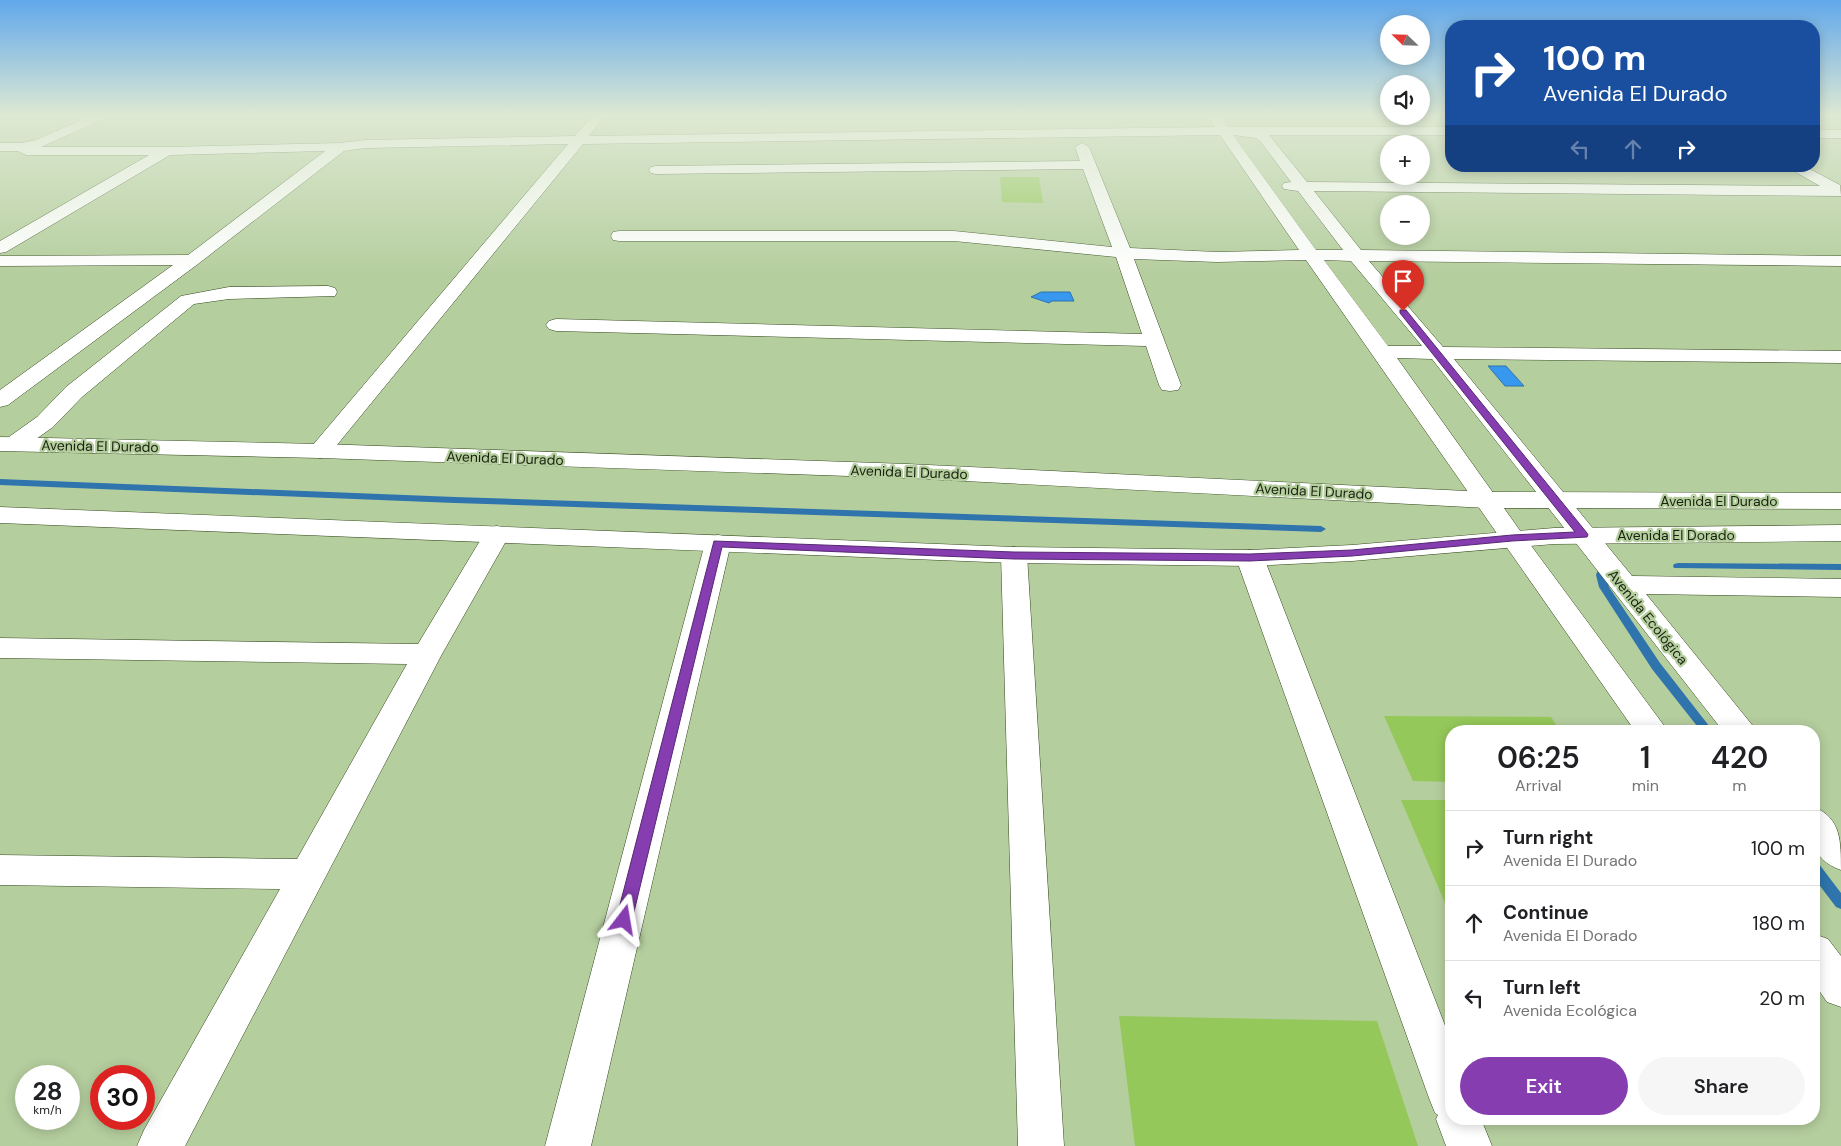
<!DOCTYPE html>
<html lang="en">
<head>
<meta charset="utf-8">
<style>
	:root { --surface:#fff; --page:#f6f6f6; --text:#202124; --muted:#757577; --line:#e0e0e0; --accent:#853db0 }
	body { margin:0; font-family:"DM Sans",sans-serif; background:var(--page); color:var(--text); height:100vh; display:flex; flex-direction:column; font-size:19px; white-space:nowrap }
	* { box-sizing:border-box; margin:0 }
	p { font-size:16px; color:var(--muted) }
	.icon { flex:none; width:28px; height:28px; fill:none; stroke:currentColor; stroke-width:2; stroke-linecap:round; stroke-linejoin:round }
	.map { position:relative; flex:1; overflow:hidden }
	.side { position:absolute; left:1445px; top:725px; width:375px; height:400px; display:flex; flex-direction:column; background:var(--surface); border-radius:20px; box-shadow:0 2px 12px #0003 }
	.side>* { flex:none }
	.banner { position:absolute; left:1445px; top:20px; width:375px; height:152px; border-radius:20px; box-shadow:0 2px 12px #0003; background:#1a4fa0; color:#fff; overflow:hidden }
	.needle { width:32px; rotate:293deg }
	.controls { position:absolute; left:1380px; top:15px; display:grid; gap:10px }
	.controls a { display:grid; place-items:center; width:50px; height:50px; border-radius:50%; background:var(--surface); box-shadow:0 2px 12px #0003; font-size:25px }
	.speed { position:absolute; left:15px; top:1065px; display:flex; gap:10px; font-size:25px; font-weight:700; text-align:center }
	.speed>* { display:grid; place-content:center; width:65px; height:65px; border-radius:50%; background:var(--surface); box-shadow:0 2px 12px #0003; line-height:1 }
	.speed small { font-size:12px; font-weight:400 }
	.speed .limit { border:8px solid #d22; background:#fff; color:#111 }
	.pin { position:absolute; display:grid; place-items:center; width:42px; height:42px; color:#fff; margin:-51px -21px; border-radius:50% 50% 50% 0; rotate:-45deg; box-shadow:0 0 5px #0007 }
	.pin .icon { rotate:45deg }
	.me { position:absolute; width:55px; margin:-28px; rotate:14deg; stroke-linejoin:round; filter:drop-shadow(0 0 4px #0008) }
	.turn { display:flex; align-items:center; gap:18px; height:105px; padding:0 15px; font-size:22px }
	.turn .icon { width:65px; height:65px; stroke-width:2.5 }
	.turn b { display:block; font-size:35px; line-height:42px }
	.lanes { display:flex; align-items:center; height:48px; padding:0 15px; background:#0003; justify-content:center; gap:25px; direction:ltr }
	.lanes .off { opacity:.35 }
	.eta { display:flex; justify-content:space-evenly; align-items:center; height:85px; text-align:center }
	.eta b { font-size:30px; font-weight:600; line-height:35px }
	.cta { display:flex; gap:10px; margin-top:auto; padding:10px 15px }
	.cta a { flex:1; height:58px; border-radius:30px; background:var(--accent); color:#fff; font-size:20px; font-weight:600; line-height:58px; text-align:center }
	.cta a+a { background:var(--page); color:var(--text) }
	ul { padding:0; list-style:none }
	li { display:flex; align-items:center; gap:15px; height:75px; padding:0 15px; border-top:1px solid var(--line) }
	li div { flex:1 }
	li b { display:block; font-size:19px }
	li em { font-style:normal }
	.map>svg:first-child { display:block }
	.green { fill:#95c85a }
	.water { fill:#3897ef; stroke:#2f74ac }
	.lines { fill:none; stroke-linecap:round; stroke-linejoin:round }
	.stream { fill:#2f74ac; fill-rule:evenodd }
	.minor-casing { stroke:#34481d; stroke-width:1 }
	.major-casing { stroke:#34481d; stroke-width:1 }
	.minor { fill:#fff; fill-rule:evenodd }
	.major { fill:#fff; fill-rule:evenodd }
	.route { fill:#853db0; stroke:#562872 }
	.labels { text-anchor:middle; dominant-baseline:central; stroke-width:4.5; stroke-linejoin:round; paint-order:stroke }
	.street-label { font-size:14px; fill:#19220f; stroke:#b5ce9e }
</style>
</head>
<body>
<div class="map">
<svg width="1841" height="1146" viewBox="0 0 1841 1146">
	<rect width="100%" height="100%" fill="#b5ce9e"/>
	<g class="green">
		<path d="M 1000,177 L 1039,177 L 1043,203 L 1002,202 Z"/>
		<path d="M 1384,716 L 1551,717 L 1560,731 L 1451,731 L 1451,782 L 1413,781 Z"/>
		<path d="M 1401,800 L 1451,800 L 1451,917 Z"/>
		<path d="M 1119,1016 L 1377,1021 L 1418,1146 L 1135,1146 Z"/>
	</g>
	<g class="water">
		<path d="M 1041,292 L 1070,292 L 1074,301 L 1052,301 L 1049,303 L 1031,297 Z"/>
		<path d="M 1488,366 L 1506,366 L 1524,386 L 1505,386 Z"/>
	</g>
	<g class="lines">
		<g class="stream">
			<path d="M 0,479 L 455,497 L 1321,526 L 1326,529 L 1321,532 L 455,503 L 0,485 Z"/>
			<path d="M 1678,563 L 1841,564 L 1841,570 L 1674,568 L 1673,566 L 1674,564 Z"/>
			<path d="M 1603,566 L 1608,569 L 1606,575 L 1609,587 L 1660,663 L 1713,731 L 1701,731 L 1652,669 L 1599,587 L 1596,575 L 1599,567 Z"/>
			<path d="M 1814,863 L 1819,864 L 1841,893 L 1841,909 L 1836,907 L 1814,878 Z"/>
		</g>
		<defs>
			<g id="minor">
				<path d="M 92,115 L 108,115 L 106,118 L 41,147 L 166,147 L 340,143 L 365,140 L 575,136 L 593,115 L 605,115 L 589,136 L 1215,127 L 1209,118 L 1210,115 L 1220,115 L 1228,127 L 1451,127 L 1451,135 L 1269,135 L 1307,182 L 1820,186 L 1785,166 L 1804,166 L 1840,185 L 1841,196 L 1314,191 L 1361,250 L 1841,256 L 1841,266 L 1369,261 L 1443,347 L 1841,351 L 1841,363 L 1454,359 L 1632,576 L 1841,579 L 1841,597 L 1646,594 L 1757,731 L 1723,731 L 1432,359 L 1397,358 L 1521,532 L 1668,731 L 1635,731 L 1306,260 L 1217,262 L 1134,259 L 1181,385 L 1178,390 L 1170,391 L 1162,390 L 1159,385 L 1146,346 L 556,331 L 549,329 L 546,325 L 549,321 L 556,319 L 1142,334 L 1116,257 L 954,241 L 619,241 L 613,240 L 611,236 L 613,232 L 619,231 L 954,231 L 1112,247 L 1083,169 L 656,174 L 651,173 L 649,170 L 651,167 L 656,166 L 1080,161 L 1075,147 L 1082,143 L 1089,147 L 1130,248 L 1217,252 L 1299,250 L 1220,135 L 583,144 L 328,456 L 320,458 L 312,456 L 308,451 L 312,446 L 568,144 L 365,148 L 344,151 L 198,264 L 8,405 L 0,407 L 0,390 L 173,265 L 0,266 L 0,256 L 188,255 L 325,151 L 170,155 L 6,252 L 0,253 L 0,241 L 149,155 L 26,155 L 18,151 L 0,151 L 0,143 L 22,143 L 36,140 ZM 1233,135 L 1256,138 L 1261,142 L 1291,182 L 1284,183 L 1282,186 L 1284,189 L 1298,191 L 1343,250 L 1316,250 ZM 1324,260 L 1351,261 L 1422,346 L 1388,346 Z"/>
				<rect x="1814" y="130" width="27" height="8"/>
				<path d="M 328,286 L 335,288 L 337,292 L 335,296 L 229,299 L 194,304 L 82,397 L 53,427 L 22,449 L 14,451 L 6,449 L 2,444 L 6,439 L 37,417 L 66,387 L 181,296 L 229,287 Z"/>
				<path d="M 497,526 L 506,528 L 510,534 L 442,654 L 185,1146 L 137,1146 L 144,1130 L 280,889 L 0,885 L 0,855 L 297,859 L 407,664 L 0,658 L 0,638 L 418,644 L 484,534 L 488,528 Z"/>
				<path d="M 718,535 L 727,537 L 731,543 L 591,1146 L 545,1146 L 705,543 L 709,537 Z"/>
				<path d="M 1014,547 L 1024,549 L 1027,555 L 1064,1146 L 1018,1146 L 1001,555 L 1004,549 Z"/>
				<path d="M 1250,550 L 1260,552 L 1264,558 L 1451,1041 L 1451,1119 L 1481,1119 L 1492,1146 L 1446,1146 L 1436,1119 L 1438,1115 L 1435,1113 L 1429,1098 L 1236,558 L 1240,552 Z"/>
				<path d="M 1814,807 C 1841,818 1841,841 1841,870 C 1809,859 1812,835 1814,807 Z"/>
				<path d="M 1814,934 L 1828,939 L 1841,956 L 1841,1007 L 1827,1002 L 1814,983 Z"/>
			</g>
			<g id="major">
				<path d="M 0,437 L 320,444 L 907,464 L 1487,492 L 1841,493 L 1841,509 L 1487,508 L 907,478 L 320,458 L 0,451 Z"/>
				<path d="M 0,507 L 1014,547 L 1250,550 L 1352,545 L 1554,528 L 1841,525 L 1841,541 L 1554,544 L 1352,561 L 1250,566 L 1014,563 L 0,523 Z"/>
			</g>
		</defs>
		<use href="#minor" class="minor-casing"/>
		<use href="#major" class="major-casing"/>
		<use href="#minor" class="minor"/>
		<use href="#major" class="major"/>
	</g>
	<linearGradient id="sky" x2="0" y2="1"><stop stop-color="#61a8eb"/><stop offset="0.42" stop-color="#dee9d3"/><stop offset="1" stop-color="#dee9d3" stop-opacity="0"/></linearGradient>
	<rect width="1841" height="275" fill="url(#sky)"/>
	<path class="route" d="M 1400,310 L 1406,310 L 1587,533 L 1588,535 L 1587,537 L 1512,541 L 1352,556 L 1250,561 L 1014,559 L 722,547 L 632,920 L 630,925 L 624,927 L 619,925 L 616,920 L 714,541 L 1014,552 L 1250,554 L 1352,550 L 1512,535 L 1575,532 L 1400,313 Z"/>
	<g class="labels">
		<g class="street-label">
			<text transform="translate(100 446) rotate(1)">Avenida El Durado</text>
			<text transform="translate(505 458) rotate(2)">Avenida El Durado</text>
			<text transform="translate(909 472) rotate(2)">Avenida El Durado</text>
			<text transform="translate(1314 491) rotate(3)">Avenida El Durado</text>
			<text x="1719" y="501">Avenida El Durado</text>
			<text x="1676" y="535">Avenida El Dorado</text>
			<text transform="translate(1648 617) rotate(51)">Avenida Ecológica</text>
		</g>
	</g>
</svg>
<div class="controls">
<a><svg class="needle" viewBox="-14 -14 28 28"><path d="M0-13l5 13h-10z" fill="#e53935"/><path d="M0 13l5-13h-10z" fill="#757577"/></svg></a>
<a><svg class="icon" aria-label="sound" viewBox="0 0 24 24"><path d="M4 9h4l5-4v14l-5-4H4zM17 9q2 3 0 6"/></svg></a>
<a>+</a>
<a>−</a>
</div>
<div class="speed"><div>28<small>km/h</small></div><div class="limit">30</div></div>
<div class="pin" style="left:1403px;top:311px;background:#d93025"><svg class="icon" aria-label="arrive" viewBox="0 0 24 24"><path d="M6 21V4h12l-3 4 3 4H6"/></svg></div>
<svg class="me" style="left:624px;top:920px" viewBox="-20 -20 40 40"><path d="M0-17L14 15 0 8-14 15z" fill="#853db0" stroke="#fff" stroke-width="4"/></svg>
<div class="banner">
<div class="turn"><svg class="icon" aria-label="right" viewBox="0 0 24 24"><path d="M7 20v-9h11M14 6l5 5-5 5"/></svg><div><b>100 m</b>Avenida El Durado</div></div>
<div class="lanes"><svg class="icon off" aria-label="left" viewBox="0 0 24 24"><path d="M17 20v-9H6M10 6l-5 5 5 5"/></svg><svg class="icon off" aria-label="ahead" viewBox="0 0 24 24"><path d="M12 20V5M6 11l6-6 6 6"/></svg><svg class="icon" aria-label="right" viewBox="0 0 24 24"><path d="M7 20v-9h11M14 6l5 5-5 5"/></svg></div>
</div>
<section class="side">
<div class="eta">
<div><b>06:25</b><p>Arrival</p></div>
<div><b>1</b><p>min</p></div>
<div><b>420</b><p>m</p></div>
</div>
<ul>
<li><svg class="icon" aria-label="right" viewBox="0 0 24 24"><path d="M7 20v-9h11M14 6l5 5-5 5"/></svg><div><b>Turn right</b><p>Avenida El Durado</p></div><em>100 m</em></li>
<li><svg class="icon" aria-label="ahead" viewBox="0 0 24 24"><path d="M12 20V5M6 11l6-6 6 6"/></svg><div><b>Continue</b><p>Avenida El Dorado</p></div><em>180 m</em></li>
<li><svg class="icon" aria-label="left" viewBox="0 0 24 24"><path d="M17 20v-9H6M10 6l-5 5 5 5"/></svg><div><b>Turn left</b><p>Avenida Ecológica</p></div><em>20 m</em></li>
</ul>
<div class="cta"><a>Exit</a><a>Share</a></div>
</section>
</div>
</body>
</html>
